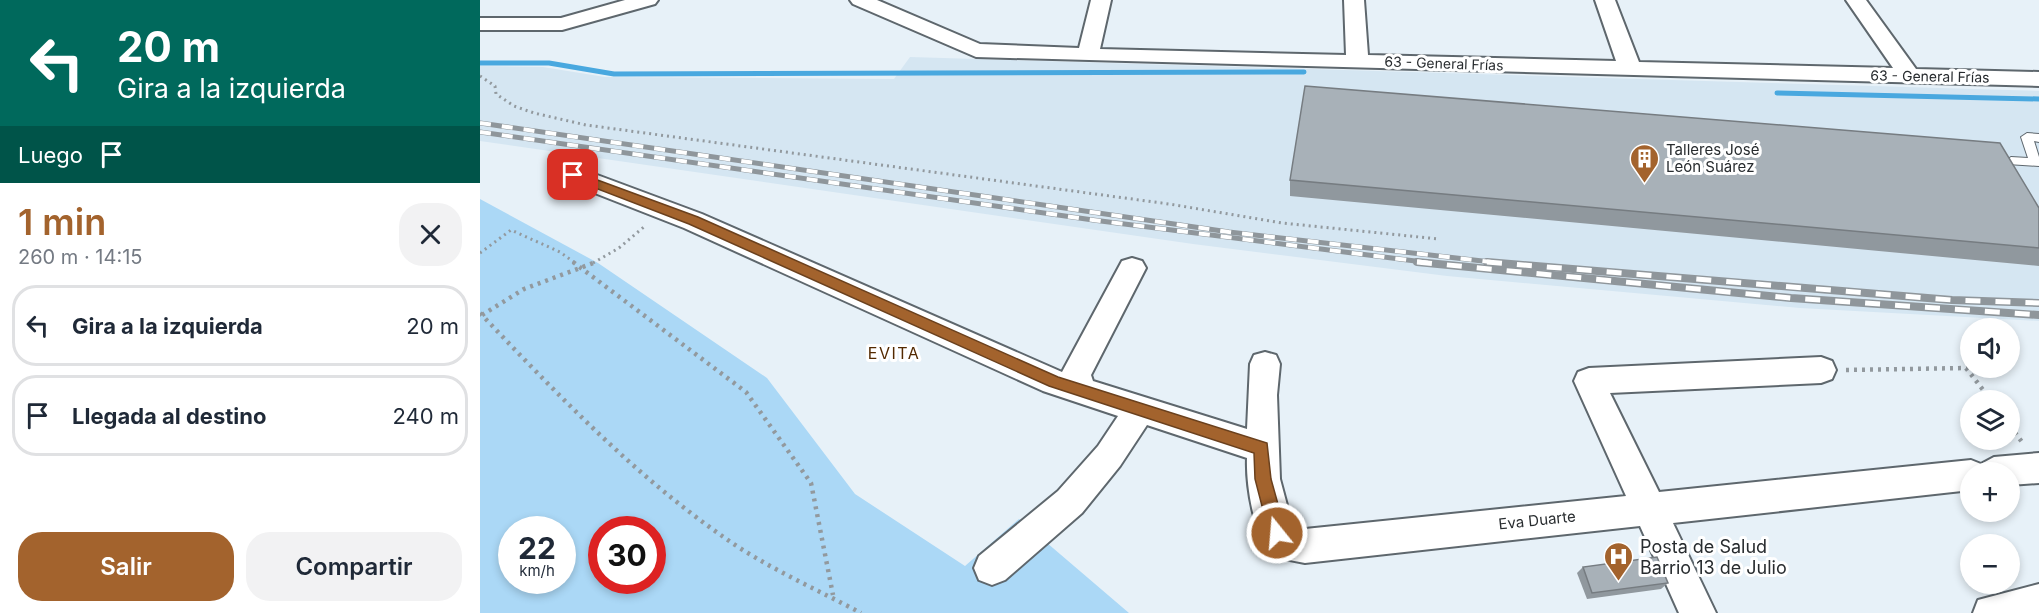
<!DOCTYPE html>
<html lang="es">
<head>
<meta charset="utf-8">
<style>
	:root { --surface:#fff; --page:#f2f2f3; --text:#1f2937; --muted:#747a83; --line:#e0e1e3; --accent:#a3632d }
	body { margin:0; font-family:Inter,sans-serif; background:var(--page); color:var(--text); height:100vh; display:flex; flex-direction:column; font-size:22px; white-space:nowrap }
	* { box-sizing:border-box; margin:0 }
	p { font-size:20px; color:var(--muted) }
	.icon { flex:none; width:33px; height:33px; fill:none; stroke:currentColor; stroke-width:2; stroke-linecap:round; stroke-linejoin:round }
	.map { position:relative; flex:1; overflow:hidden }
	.sheet { display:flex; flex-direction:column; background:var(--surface); width:480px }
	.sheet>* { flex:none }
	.banner { background:#00695c; color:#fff; overflow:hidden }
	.buttons { position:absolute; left:1480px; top:318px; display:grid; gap:12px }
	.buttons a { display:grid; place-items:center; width:60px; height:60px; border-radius:50%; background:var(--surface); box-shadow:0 3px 9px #0003; font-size:30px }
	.speed { position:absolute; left:18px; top:516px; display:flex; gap:12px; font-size:30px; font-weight:700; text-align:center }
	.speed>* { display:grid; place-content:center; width:78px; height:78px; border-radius:50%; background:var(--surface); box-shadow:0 3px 9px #0003; line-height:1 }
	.speed small { font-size:15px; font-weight:400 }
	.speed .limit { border:9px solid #d22; background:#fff; color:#111 }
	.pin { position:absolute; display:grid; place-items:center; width:51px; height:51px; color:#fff; margin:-26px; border-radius:12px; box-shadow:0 3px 9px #0006 }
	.me { position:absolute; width:66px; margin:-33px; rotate:343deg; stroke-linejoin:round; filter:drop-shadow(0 0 4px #0008) }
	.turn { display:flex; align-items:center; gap:21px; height:126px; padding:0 18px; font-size:27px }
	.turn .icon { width:78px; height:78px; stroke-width:2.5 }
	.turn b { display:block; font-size:42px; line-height:51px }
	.then { display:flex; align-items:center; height:57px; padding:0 18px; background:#0003; gap:12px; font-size:22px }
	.round { display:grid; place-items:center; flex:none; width:63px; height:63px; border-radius:24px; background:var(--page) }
	.head { display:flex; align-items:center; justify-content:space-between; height:102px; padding:0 18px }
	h1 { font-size:36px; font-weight:600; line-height:45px; color:var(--accent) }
	.cta { display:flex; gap:12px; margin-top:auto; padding:12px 18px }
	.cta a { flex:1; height:69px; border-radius:24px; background:var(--accent); color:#fff; font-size:24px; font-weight:600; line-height:69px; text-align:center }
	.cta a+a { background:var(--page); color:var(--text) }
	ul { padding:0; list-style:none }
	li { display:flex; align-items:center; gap:18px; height:81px; margin:0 12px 9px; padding:0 6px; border:3px solid var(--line); border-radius:24px }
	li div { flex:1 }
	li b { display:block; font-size:22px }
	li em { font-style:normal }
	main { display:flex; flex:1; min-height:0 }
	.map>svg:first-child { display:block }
	.built { fill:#d5e6f2 }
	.green { fill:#abd8f6; fill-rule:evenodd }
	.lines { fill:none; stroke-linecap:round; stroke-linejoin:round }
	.stream { stroke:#49a8df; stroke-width:5 }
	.lane-casing { stroke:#5e676d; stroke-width:2 }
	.street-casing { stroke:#5e676d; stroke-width:4 }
	.path-far1 { stroke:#92999e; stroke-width:3; stroke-dasharray:2 4; stroke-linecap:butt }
	.path { stroke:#92999e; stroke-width:4.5; stroke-dasharray:3 5; stroke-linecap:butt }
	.lane { fill:#fff; fill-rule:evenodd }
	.street { fill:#fff; fill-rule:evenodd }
	.rail-far1-casing { stroke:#8f969b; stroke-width:5 }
	.rail-casing { stroke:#8f969b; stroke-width:8 }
	.rail-far1 { stroke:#fff; stroke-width:4; stroke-dasharray:11; stroke-linecap:butt }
	.rail { stroke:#fff; stroke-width:5; stroke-dasharray:15; stroke-linecap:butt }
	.wall { fill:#90989e }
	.building { fill:#a8b1b8; stroke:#767c81; stroke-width:1.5 }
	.route { fill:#a3632d; stroke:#6a401d; stroke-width:1.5 }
	.labels { text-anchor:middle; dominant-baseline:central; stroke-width:6; stroke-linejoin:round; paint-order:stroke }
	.far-street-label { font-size:14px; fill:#282c2f; stroke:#fff }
	.poi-label { font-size:15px; fill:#282c2f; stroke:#fff; text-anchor:start }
	.street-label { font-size:15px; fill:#282c2f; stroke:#fff }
	.neighbourhood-label { font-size:16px; letter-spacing:1.5px; fill:#532900; stroke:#fff }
	.near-poi-label { font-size:18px; fill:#282c2f; stroke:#fff; text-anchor:start }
</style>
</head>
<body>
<main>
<section class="sheet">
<div class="banner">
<div class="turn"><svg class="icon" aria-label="left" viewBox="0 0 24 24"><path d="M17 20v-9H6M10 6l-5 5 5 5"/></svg><div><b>20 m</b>Gira a la izquierda</div></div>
<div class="then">Luego<svg class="icon" aria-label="arrive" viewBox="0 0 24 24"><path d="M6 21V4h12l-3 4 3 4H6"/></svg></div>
</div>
<div class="head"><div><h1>1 min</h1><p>260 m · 14:15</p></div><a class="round"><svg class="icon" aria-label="close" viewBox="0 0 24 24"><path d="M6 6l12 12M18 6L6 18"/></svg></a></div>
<ul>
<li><svg class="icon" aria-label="left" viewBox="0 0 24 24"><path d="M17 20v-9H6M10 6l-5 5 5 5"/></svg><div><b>Gira a la izquierda</b></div><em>20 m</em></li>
<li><svg class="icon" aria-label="arrive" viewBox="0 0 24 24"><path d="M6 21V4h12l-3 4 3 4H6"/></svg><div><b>Llegada al destino</b></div><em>240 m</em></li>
</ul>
<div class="cta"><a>Salir</a><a>Compartir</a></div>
</section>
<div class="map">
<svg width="1559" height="613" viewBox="0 0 1559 613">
	<rect width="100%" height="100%" fill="#e7f1f8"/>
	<path class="built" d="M 430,57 L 1559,91 L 1559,321 L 1320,308 L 967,276 L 713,244 L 0,141 L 0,66 L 63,67 L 125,77 L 414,79 Z"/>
	<path class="green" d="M 0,199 L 118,263 L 287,378 L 375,494 L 485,566 L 539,519 L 649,613 L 0,613 ZM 32,530 L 82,530 L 82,580 L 32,580 ZM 122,530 L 172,530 L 172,580 L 122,580 Z"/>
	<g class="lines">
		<g class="stream">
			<path d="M 0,63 L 69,63 L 134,74 L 824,72"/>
			<path d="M 1297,93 L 1559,99"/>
		</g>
		<defs>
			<path id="lane" d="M 1547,133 L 1559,134 L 1559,142 L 1554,141 L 1559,157 L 1559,166 L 1527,164 L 1525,161 L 1531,157 L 1548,158 L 1541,137 Z"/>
			<g id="street">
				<path d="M 145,0 L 178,0 L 175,4 L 82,30 L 0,30 L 0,18 L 81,18 Z"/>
				<path d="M 370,0 L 397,0 L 500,44 L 599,48 L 611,0 L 631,0 L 620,49 L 866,55 L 864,0 L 884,0 L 888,55 L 1136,61 L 1115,0 L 1135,0 L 1159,62 L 1413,68 L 1366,0 L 1386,0 L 1436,69 L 1559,72 L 1559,86 L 496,57 L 373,4 Z"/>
				<path d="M 93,166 L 222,214 L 582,372 L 642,261 L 652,258 L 662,261 L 666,268 L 611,375 L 613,381 L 767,429 L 770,364 L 774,355 L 785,352 L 796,355 L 800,364 L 797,395 L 800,479 L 812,524 L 825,529 L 1146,496 L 1094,381 L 1098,372 L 1109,368 L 1341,357 L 1352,361 L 1356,370 L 1352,379 L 1341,383 L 1130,393 L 1179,492 L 1491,460 L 1501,464 L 1514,457 L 1559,453 L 1559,483 L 1530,485 L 1530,472 L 1491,472 L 1491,490 L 1193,523 L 1236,613 L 1199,613 L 1160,526 L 825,563 C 815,561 802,560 794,554 C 773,539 766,482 767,458 L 667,425 L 640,466 L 602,513 L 525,580 L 512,585 L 499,580 L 494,568 L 499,556 L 578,491 L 618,446 L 638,416 L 563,391 L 204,228 L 84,181 L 80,175 L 84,169 Z"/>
				<path d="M 1559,584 L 1559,613 L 1493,613 L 1498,600 Z"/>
			</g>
		</defs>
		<use href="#lane" class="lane-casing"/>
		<use href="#street" class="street-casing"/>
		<g class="path-far1">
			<path d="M 0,76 L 15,86 L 16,94 L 34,106 L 54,113 L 106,125 L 689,204 L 802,223 L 959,239"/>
			<path d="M 0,253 L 31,230 L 80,252 L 95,263"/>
			<path d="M 113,263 L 139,248 L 165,226"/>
		</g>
		<g class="path">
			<path d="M 93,262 L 266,392 L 331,483 L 353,595"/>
			<path d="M 0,313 C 76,393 154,475 245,538 C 284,566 338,590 381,613"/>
			<path d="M 2,315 L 44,289 L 116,262"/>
			<path d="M 1366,370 L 1486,368 L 1511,400"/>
			<path d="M 1530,426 L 1542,442"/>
		</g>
		<use href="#lane" class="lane"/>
		<use href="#street" class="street"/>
		<defs>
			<g id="rail-far1">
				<path d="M 0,123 L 749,232 L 1020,263"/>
				<path d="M 0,132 L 613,220 L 951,263"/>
			</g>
			<g id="rail">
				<path d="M 937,262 L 1311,298 L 1559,315"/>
				<path d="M 1007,262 L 1472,300 L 1559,303"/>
			</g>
		</defs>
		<use href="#rail-far1" class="rail-far1-casing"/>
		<use href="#rail" class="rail-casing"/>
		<use href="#rail-far1" class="rail-far1"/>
		<use href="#rail" class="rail"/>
	</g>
	<g class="wall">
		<path d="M 810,180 L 1559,208 L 1559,266 L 810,196 Z"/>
		<path d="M 1103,567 L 1188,583 L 1181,589 L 1107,599 L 1097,573 Z"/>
	</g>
	<g class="building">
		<path d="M 825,86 L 1520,143 L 1559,208 L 1559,248 L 810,180 Z"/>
		<path d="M 1177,557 L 1188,583 L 1112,593 L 1103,567 Z"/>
	</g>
	<path class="route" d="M 93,171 L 218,217 L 578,377 L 787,443 L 791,479 L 806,533 L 803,539 L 797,541 L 792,539 L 789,533 L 775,479 L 774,453 L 569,386 L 209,224 L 89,178 L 87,175 Z"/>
	<defs>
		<symbol id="building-pin" viewBox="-11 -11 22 30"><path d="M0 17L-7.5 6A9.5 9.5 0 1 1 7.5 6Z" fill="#a3632d" stroke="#fff"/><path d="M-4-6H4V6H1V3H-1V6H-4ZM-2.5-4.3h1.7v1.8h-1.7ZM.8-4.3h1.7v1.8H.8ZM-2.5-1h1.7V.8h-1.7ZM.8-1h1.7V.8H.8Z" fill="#fff"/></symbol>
		<symbol id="hospital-pin" viewBox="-11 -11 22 30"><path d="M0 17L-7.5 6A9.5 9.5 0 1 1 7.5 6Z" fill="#a3632d" stroke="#fff"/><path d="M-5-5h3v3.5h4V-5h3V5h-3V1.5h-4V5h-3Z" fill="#fff"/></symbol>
	</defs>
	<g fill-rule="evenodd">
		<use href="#building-pin" x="1148" y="142" width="33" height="45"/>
		<use href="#hospital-pin" x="1122" y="540" width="33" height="45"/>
	</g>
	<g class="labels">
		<g class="far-street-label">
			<text transform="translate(964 63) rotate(2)">63 - General Frías</text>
			<text transform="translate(1450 76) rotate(1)">63 - General Frías</text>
		</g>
		<g class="poi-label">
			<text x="1186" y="149">Talleres José<tspan x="1186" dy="17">León Suárez</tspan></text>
		</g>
		<g class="street-label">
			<text transform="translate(1057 520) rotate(-6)">Eva Duarte</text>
		</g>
		<g class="neighbourhood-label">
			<text x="414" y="353">EVITA</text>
		</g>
		<g class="near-poi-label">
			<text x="1160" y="546">Posta de Salud<tspan x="1160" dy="21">Barrio 13 de Julio</tspan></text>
		</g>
	</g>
</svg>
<div class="buttons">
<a><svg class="icon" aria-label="sound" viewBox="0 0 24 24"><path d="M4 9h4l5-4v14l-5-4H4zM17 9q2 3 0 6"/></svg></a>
<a><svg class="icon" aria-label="layers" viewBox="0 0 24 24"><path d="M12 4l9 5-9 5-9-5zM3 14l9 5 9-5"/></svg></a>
<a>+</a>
<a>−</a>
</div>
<div class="speed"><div>22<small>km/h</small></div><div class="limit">30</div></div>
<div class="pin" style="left:93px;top:175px;background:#d93025"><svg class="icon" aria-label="arrive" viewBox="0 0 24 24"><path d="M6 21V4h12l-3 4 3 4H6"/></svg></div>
<svg class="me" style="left:797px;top:533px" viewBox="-20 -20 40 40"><circle r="17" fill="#a3632d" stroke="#fff" stroke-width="3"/><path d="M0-11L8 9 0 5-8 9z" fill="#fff"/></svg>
</div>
</main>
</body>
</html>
